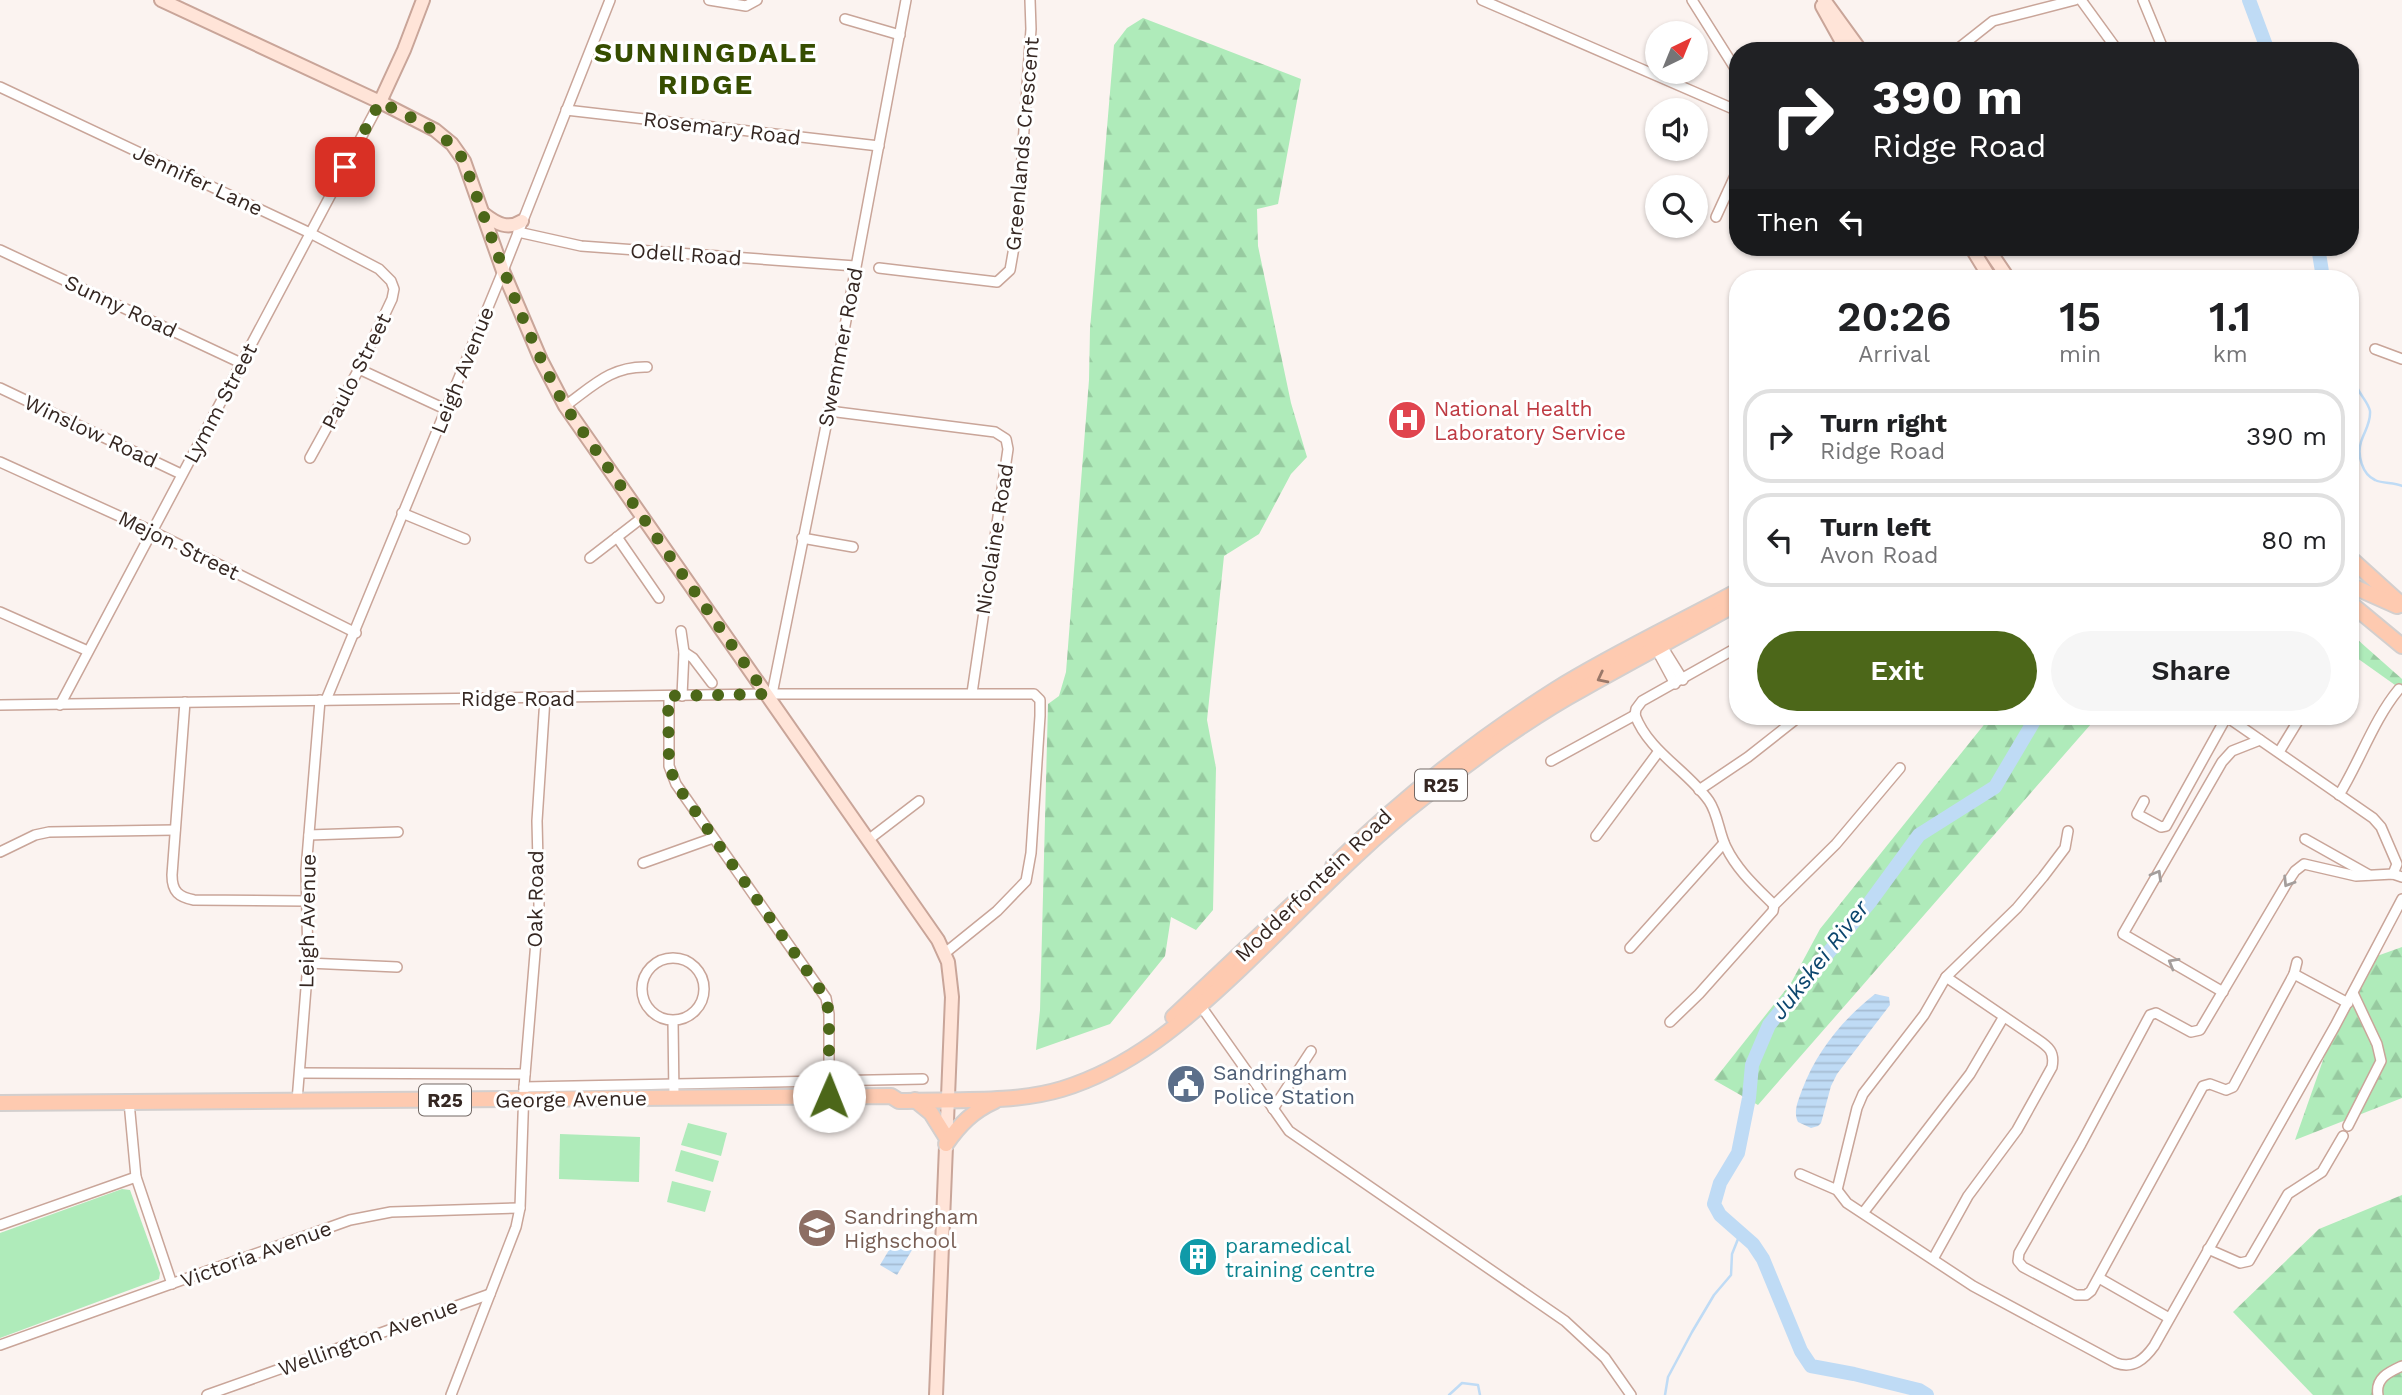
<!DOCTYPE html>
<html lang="en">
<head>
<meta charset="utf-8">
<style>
	:root { --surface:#fff; --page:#f6f6f6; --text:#202124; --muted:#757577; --line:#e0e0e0; --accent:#4c6719 }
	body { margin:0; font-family:"Work Sans",sans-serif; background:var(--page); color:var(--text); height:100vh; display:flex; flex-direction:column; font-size:26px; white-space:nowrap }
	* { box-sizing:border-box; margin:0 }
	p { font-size:23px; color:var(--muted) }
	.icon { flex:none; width:38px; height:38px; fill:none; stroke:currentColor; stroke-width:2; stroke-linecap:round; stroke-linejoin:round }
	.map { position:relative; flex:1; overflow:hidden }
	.drawer { position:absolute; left:1729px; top:270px; width:630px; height:455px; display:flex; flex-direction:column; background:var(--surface); border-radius:28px; box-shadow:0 2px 5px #0004 }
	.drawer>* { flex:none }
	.banner { position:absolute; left:1729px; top:42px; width:630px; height:214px; border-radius:28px; box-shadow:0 2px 5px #0004; background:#202124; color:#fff; overflow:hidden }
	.needle { width:46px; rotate:43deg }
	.tools { position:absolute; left:1645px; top:21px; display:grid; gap:14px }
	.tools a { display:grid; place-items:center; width:63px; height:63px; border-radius:50%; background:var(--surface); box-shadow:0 2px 5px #0004; font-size:35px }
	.pin { position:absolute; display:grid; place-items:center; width:60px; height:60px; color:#fff; margin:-30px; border-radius:14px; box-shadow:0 4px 10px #0006 }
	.me { position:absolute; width:77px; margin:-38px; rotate:1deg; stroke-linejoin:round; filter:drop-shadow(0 0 5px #0008) }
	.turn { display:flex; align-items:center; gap:24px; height:147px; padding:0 28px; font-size:32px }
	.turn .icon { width:91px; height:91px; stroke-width:2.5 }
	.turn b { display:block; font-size:49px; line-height:60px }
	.then { display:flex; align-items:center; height:66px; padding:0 28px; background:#0003; gap:14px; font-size:26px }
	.eta { display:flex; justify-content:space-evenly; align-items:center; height:119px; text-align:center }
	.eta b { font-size:42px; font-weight:600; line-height:49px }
	.button { display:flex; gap:14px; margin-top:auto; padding:14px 28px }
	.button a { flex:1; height:80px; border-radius:42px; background:var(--accent); color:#fff; font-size:28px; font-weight:600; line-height:80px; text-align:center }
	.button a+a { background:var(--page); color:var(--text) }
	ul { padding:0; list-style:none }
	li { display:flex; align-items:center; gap:21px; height:94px; margin:0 14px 10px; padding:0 14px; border:4px solid var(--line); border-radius:28px }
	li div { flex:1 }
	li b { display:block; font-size:26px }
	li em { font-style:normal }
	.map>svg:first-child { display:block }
	.forest { fill:url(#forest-firs) }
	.green { fill:#afebba }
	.water { fill:url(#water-rules) }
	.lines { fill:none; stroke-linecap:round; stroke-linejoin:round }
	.stream { stroke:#bfdbf5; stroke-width:2.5 }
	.river { stroke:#bfdbf5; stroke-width:14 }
	.street-casing { stroke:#c9a599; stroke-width:12 }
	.secondary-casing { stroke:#c9a599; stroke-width:16 }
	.primary-casing { stroke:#d3cfce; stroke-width:18 }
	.street { stroke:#fff; stroke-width:9 }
	.secondary { stroke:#ffe4d8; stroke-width:12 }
	.primary { stroke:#fecab0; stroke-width:14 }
	.oneway { stroke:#9a7869 }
	.oneway2 { stroke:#a49e9c }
	.route { stroke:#4c6719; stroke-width:12; stroke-dasharray:0 21.6 }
	.labels { text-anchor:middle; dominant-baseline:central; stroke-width:6; stroke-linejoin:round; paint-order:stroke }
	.shield { fill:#fff; stroke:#726864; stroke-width:2 }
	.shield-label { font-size:19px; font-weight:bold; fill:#352722 }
	.street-label { font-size:21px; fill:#352722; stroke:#fff }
	.health-label { font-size:21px; fill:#be3a42; stroke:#fff; text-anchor:start }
	.service-label { font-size:21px; fill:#4e5e75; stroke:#fff; text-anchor:start }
	.education-label { font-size:21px; fill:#785e54; stroke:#fff; text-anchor:start }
	.culture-label { font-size:21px; fill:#0d838f; stroke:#fff; text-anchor:start }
	.water-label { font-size:23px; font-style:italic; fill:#0c466e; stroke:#fff }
	.district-label { font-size:28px; font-weight:bold; letter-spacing:2px; fill:#364d00; stroke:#fff }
</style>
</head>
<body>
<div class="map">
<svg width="2402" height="1395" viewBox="0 0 2402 1395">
	<defs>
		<pattern id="forest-firs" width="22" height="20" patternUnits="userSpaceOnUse" patternTransform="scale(1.75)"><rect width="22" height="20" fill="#afebba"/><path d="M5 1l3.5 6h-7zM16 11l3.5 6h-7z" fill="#97caa0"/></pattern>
		<pattern id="water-rules" width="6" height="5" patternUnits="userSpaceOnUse" patternTransform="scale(1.75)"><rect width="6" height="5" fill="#bfdbf5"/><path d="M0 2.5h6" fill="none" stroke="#a5bcd2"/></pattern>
	</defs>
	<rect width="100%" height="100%" fill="#fbf3f0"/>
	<g class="forest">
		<path d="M 1143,18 L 1301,79 L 1278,204 L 1257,209 L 1258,246 L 1291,403 L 1307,457 L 1291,474 L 1259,534 L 1224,556 L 1207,720 L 1216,768 L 1213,910 L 1196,930 L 1171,917 L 1165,956 L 1110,1024 L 1036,1050 L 1040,1010 L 1048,704 L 1059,696 L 1066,672 L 1089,380 L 1090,329 L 1114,45 L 1127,28 Z"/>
		<path d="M 2350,633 L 2402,679 L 2402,690 L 2350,653 Z"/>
		<path d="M 1991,716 L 2098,716 L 1758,1105 L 1714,1080 L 1791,983 L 1820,929 Z"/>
		<path d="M 2402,947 L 2402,1098 L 2295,1140 L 2335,1026 L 2354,979 L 2377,956 Z"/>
		<path d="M 2402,1195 L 2402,1395 L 2313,1395 L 2233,1312 L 2319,1229 Z"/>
	</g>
	<g class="green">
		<path d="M 688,1123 L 727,1133 L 721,1156 L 681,1145 Z"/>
		<path d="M 560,1134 L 640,1137 L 639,1182 L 559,1179 Z"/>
		<path d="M 681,1150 L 719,1161 L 713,1182 L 675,1171 Z"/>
		<path d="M 672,1181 L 711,1191 L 705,1212 L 667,1202 Z"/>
		<path d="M 122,1189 L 130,1190 L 160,1273 L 159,1279 L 0,1338 L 0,1233 Z"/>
	</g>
	<g class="water">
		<path d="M 1875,994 L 1889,997 L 1890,1005 L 1837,1074 L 1831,1086 L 1821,1123 L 1818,1126 L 1811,1128 L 1798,1122 C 1793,1112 1798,1101 1802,1090 C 1817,1051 1842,1020 1875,994 Z"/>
		<path d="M 895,1240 L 912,1250 L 897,1275 L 880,1265 Z"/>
	</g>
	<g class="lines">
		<g class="stream">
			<path d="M 2350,386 L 2357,387 C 2360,395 2368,402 2370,411 C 2371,423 2364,432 2361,442 C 2357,455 2362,474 2375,480 C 2383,484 2394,482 2402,486"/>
			<path d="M 1449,1395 L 1462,1383 L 1478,1385 L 1480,1395"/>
			<path d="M 1665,1395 L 1668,1377 L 1692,1332 L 1714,1295 L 1731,1275 L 1732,1254 L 1740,1234"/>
		</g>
		<g class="river">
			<path d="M 2249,0 L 2268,51"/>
			<path d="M 2318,247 L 2323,278"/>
			<path d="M 1927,1395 L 1919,1390 L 1854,1374 L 1811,1366 L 1801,1351 L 1763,1259 L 1753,1244 L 1720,1215 L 1714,1204 L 1720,1183 L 1738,1153 L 1749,1098 L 1752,1065 L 1769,1025 L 1870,902 L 1919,835 L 1995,787 L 2037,716"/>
		</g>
		<defs>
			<g id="street">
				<path d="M 709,0 L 746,6 L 757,0"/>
				<path d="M 1482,0 L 1738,111"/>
				<path d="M 1692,0 L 1738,73"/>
				<path d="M 2081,0 L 2118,51"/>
				<path d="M 2143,0 L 2164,51"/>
				<path d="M 845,19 L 900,35"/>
				<path d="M 1955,51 L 1993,21 L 2075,0"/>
				<path d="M 0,87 L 310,233 L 379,269 L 391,281 L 394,289 L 392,299 L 359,369 L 310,458"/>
				<path d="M 566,110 L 879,146"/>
				<path d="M 1716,217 L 1738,169"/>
				<path d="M 518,232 L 581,246 L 855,266"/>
				<path d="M 0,250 L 241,363"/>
				<path d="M 879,268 L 997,282 L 1010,270 L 1017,230 L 1031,29 L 1030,0"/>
				<path d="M 2375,349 L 2402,359"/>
				<path d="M 359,369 L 445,409"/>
				<path d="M 0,388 L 181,474"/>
				<path d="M 565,406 C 593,386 611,366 647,367"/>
				<path d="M 829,411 L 995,432 L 1006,439 L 1008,449 L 972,693"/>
				<path d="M 0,462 L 152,531 L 356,633"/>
				<path d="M 402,513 L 465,539"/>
				<path d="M 617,537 L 659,598"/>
				<path d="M 802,538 L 853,547"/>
				<path d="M 590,558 L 643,517"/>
				<path d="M 0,612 L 88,651"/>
				<path d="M 681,631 L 684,652 L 682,696"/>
				<path d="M 1660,643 L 1683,680"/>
				<path d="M 1654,645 L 1675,684"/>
				<path d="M 684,652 L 693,658 L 712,683"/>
				<path d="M 772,694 L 829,411 L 906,0"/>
				<path d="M 669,697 L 669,766 L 676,784 L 826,998 L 829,1014 L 829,1096"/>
				<path d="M 326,700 L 503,271 L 610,0"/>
				<path d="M 185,702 L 172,875 C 172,892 179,897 194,900 L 306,901"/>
				<path d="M 0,705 L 766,694 L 1034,694 L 1040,700 L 1040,716 L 1031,853 L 1026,881 L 997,911 L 945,953"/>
				<path d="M 60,705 L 380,102"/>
				<path d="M 1635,715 C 1649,752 1687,770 1709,801 C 1718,814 1719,833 1726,847 C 1737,870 1756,887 1774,905"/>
				<path d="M 1635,715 L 1636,709 L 1642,701 L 1738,647"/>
				<path d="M 2227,717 L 2373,818 L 2381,827 L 2397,864 L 2393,874"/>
				<path d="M 2279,752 L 2301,716"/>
				<path d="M 1551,761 L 1635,715"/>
				<path d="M 1699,790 L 1748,757 L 1800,716"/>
				<path d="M 2339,795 C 2360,761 2374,719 2399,689"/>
				<path d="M 2144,801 L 2137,814 L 2161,827 L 2166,826 L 2227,716"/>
				<path d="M 309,835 L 398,832"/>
				<path d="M 1596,836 L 1659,751"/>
				<path d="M 2305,839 L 2369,875"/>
				<path d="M 868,840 L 919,801"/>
				<path d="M 0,852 L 35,835 L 49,832 L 175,830"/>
				<path d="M 643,863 L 713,838"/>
				<path d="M 1630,948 L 1724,843"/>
				<circle cx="673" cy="989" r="31"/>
				<path d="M 2297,962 L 2294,974 L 2233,1087 L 2226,1090 L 2210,1084 L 2203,1086 L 2091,1291 L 2086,1295 L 2076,1295 L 2023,1267 L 2018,1261 L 2019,1253 L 2081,1144 L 2150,1015 L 2156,1013 L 2191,1032 L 2200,1030 L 2287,883 L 2295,871 L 2304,864 L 2356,876 L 2393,874 L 2402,877"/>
				<path d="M 308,963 L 397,967"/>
				<path d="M 2294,974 L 2348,1003"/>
				<path d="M 2223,992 L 2123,934 L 2222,762 L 2232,751 L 2260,740"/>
				<path d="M 1198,1002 L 1289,1131 L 1565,1321 L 1605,1358 L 1631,1395"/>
				<path d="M 673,1021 L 674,1097"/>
				<path d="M 1670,1022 L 1699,994 L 1773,911 L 1774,905 L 1836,844 L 1900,768"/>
				<path d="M 300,1073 L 525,1074"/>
				<path d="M 524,1087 L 923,1079"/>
				<path d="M 297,1101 L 308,963 L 306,870 L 320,700"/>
				<path d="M 129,1102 L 136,1177 L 172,1284"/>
				<path d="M 1273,1109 L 1311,1051"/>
				<path d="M 2348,1126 L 2381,1061 L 2377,1044 L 2353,993"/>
				<path d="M 1800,1174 L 1837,1190 L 1847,1203 L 1973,1286 L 2116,1363 C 2133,1369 2144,1360 2154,1346 L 2335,1026 L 2402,899"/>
				<path d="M 1837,1190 L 1857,1108 L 1863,1094 L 1924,1015 L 1946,977 L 2017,908 L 2043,877 L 2065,848 L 2068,831"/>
				<path d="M 1863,1213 L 1970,1074 L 2003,1018"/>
				<path d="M 0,1225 L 136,1177"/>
				<path d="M 2208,1249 L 2240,1263 L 2249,1261 L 2288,1194 L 2322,1172 L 2343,1136"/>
				<path d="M 1933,1259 L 1968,1196 L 2017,1130 L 2052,1067 C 2055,1052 2049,1047 2037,1039 L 1946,977"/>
				<path d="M 2099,1278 L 2169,1318"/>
				<path d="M 0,1345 L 350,1220 L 391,1212 L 520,1208"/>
				<path d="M 207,1395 L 490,1294"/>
				<path d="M 451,1395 L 516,1227 L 520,1208 L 524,1087 L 539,905 L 537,821 L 545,698"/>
				<path d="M 2378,1395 C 2375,1378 2389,1372 2402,1366"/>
			</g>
			<g id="secondary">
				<path d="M 161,0 L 380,102 L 435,130 L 452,144 L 464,161 L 503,271 L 541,360 L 565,406 L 938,940 L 948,962 L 952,997 L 936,1395"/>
				<path d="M 1824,0 L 1861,51"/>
				<path d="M 1822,6 L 1847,51"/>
				<path d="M 380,102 L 404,50 L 423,0"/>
				<path d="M 484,214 C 497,224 508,230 522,221"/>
				<path d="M 1971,247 L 1990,278"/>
				<path d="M 1987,247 L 2008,278"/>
			</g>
			<g id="primary">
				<path d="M 2350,558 L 2402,605"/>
				<path d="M 2350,585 L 2397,606"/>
				<path d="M 2350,603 L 2402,646"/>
				<path d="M 1333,866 C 1400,800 1475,741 1555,690 C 1613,654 1677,624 1738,591"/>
				<path d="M 1173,1017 L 1298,899"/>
				<path d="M 915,1100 L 931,1113 L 946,1137"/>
				<path d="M 0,1103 L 891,1096 L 899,1101 C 950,1099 1013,1104 1062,1089 C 1131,1068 1185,1021 1237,972 C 1298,914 1356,850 1423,798 C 1474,759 1527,719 1584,688 C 1635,659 1687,632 1738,603"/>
				<path d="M 946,1144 C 960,1124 973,1111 995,1101"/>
			</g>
		</defs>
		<use href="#street" class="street-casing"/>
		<use href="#secondary" class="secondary-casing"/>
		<use href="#primary" class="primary-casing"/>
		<use href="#street" class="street"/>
		<use href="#secondary" class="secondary"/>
		<use href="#primary" class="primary"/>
	</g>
	<defs><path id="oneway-chevron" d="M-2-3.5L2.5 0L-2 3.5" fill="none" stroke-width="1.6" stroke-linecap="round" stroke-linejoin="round" transform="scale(1.75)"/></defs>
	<use class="oneway" href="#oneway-chevron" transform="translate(1602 678) rotate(153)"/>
	<g class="oneway2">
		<use href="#oneway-chevron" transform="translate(2157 875) rotate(-60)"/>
		<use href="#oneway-chevron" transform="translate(2288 882) rotate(122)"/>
		<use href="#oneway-chevron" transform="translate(2173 963) rotate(-150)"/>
	</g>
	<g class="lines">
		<path class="route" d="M 345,167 L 380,102 C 411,118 445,130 464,161 C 494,244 522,328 565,406 L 766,694 L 668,696 L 669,766 L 676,784 L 826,998 L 829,1014 L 829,1096"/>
	</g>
	<defs>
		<symbol id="hospital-disc" viewBox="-11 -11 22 22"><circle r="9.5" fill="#e0444e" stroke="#fff"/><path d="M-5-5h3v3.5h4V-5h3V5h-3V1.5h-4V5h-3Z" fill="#fff"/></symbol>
		<symbol id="civic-disc" viewBox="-11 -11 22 22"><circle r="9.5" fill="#5c6f8a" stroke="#fff"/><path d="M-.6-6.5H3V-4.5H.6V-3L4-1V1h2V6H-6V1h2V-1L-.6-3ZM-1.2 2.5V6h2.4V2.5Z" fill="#fff"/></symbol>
		<symbol id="school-disc" viewBox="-11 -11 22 22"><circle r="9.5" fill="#8d6e63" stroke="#fff"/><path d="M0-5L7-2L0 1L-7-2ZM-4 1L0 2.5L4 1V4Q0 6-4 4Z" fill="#fff"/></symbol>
		<symbol id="building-disc" viewBox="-11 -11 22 22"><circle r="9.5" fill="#0f9aa8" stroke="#fff"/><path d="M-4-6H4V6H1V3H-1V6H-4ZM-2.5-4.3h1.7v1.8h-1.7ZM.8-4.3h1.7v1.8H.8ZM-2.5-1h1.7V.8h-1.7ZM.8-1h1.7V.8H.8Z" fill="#fff"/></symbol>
	</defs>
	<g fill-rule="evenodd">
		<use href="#hospital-disc" x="1385" y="398" width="44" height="44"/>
		<use href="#civic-disc" x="1164" y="1062" width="44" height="44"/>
		<use href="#school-disc" x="795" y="1206" width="44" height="44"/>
		<use href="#building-disc" x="1176" y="1235" width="44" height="44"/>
	</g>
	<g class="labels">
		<g class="shield">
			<rect x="1415" y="769.5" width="52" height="31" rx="5"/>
			<rect x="419" y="1084.5" width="52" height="31" rx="5"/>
		</g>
		<g class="shield-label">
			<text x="1441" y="785">R25</text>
			<text x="445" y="1100">R25</text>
		</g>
		<g class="street-label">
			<text transform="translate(722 128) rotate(7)">Rosemary Road</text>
			<text transform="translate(1022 144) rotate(-85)">Greenlands Crescent</text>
			<text transform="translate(198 180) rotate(25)">Jennifer Lane</text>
			<text transform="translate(686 254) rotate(4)">Odell Road</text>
			<text transform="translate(121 306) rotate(25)">Sunny Road</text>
			<text transform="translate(840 347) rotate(-79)">Swemmer Road</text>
			<text transform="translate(462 370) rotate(-68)">Leigh Avenue</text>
			<text transform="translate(356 371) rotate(-63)">Paulo Street</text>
			<text transform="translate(220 403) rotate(-62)">Lymm Street</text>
			<text transform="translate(91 431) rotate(25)">Winslow Road</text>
			<text transform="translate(994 539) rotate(-81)">Nicolaine Road</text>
			<text transform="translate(179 545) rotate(26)">Mejon Street</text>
			<text x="518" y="698">Ridge Road</text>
			<text transform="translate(1313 885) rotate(-44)">Modderfontein Road</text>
			<text transform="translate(535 899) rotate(-89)">Oak Road</text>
			<text transform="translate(307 921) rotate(-89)">Leigh Avenue</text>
			<text transform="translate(571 1099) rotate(-1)">George Avenue</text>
			<text transform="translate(256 1254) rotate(-20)">Victoria Avenue</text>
			<text transform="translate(368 1337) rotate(-20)">Wellington Avenue</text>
		</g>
		<g class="health-label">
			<text x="1434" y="408">National Health<tspan x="1434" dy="24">Laboratory Service</tspan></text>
		</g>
		<g class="service-label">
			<text x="1213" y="1072">Sandringham<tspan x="1213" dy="24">Police Station</tspan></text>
		</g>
		<g class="education-label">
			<text x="844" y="1216">Sandringham<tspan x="844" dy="24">Highschool</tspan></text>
		</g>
		<g class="culture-label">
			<text x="1225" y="1245">paramedical<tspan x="1225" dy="24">training centre</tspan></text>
		</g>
		<g class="water-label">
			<text transform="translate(1820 960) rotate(-52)">Jukskei River</text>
		</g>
		<g class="district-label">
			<text x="706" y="52">SUNNINGDALE<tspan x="706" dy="32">RIDGE</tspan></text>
		</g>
	</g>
</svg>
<div class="tools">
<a><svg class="needle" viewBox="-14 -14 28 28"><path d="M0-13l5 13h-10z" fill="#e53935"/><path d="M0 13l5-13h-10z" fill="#757577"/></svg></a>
<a><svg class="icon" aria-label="sound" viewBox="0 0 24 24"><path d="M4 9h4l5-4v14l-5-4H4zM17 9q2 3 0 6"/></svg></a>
<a><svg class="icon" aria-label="search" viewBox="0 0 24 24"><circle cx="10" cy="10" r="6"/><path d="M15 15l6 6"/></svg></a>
</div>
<div class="pin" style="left:345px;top:167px;background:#d93025"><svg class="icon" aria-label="arrive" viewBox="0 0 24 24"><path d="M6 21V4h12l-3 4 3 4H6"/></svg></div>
<svg class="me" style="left:829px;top:1096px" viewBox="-20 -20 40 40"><circle r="19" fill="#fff"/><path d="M0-13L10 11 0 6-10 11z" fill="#4c6719"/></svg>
<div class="banner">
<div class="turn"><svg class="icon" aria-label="right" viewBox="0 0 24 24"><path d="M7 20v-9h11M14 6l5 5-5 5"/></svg><div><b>390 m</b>Ridge Road</div></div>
<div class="then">Then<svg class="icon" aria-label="left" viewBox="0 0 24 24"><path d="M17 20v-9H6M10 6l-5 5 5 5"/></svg></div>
</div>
<section class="drawer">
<div class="eta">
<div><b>20:26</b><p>Arrival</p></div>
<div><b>15</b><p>min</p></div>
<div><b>1.1</b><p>km</p></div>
</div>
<ul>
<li><svg class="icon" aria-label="right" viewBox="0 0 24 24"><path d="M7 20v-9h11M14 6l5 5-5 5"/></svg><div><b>Turn right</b><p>Ridge Road</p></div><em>390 m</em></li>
<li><svg class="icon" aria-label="left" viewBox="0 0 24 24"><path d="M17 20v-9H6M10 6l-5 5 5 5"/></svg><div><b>Turn left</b><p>Avon Road</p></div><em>80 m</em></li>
</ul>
<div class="button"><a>Exit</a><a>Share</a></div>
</section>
</div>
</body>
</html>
